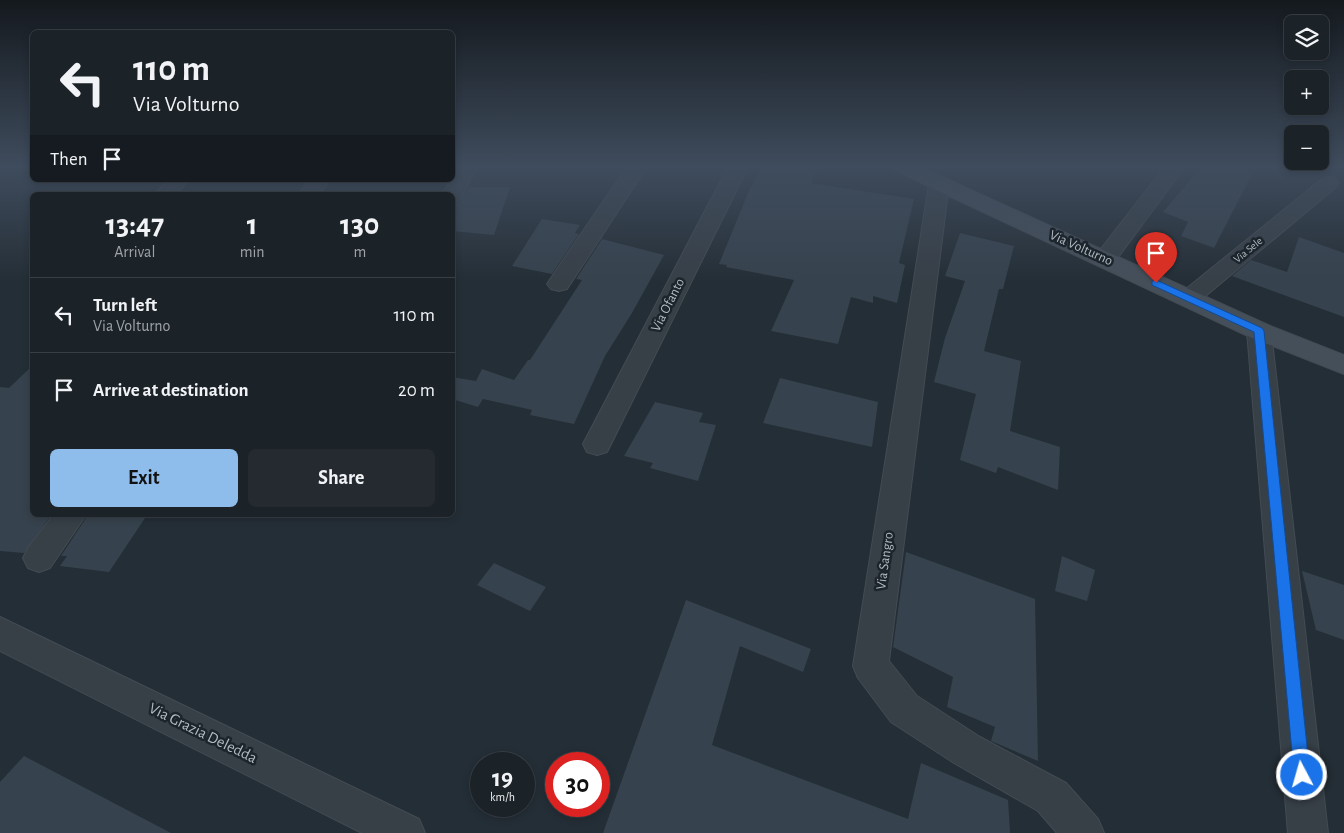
<!DOCTYPE html>
<html lang="en">
<head>
<meta charset="utf-8">
<style>
	:root { --surface:#1b2228; --page:#242a30; --text:#f1f3f6; --muted:#a0a4a8; --line:#393f45; --accent:#8fbdeb }
	body { margin:0; font-family:"Alegreya Sans",sans-serif; background:var(--page); color:var(--text); height:100vh; display:flex; flex-direction:column; font-size:19px; white-space:nowrap }
	* { box-sizing:border-box; margin:0 }
	p { font-size:16px; color:var(--muted) }
	.icon { flex:none; width:28px; height:28px; fill:none; stroke:currentColor; stroke-width:2; stroke-linecap:round; stroke-linejoin:round }
	.map { position:relative; flex:1; overflow:hidden }
	.panel { position:absolute; left:30px; top:192px; width:425px; height:325px; display:flex; flex-direction:column; background:var(--surface); border-radius:8px; box-shadow:0 2px 8px #0003,0 0 0 1px var(--line) }
	.panel>* { flex:none }
	.guide { position:absolute; left:30px; top:30px; width:425px; height:152px; border-radius:8px; box-shadow:0 2px 8px #0003,0 0 0 1px var(--line); background:#1b2228; color:var(--text); overflow:hidden }
	.tools { position:absolute; left:1284px; top:15px; display:grid; gap:10px }
	.tools a { display:grid; place-items:center; width:45px; height:45px; border-radius:8px; background:var(--surface); box-shadow:0 2px 8px #0003,0 0 0 1px var(--line); font-size:25px }
	.speed { position:absolute; left:470px; top:752px; display:flex; gap:10px; font-size:25px; font-weight:700; text-align:center }
	.speed>* { display:grid; place-content:center; width:65px; height:65px; border-radius:50%; background:var(--surface); box-shadow:0 2px 8px #0003,0 0 0 1px var(--line); line-height:1 }
	.speed small { font-size:12px; font-weight:400 }
	.speed .limit { border:8px solid #d22; background:#fff; color:#111 }
	.pin { position:absolute; display:grid; place-items:center; width:42px; height:42px; color:#fff; margin:-51px -21px; border-radius:50% 50% 50% 0; rotate:-45deg; box-shadow:0 0 5px #0007 }
	.pin .icon { rotate:45deg }
	.me { position:absolute; width:55px; margin:-28px; rotate:354deg; stroke-linejoin:round; filter:drop-shadow(0 0 4px #0008) }
	.turn { display:flex; align-items:center; gap:18px; height:105px; padding:0 20px; font-size:22px }
	.turn .icon { width:65px; height:65px; stroke-width:2.5 }
	.turn b { display:block; font-size:35px; line-height:42px }
	.then { display:flex; align-items:center; height:48px; padding:0 20px; background:#0003; gap:10px; font-size:19px }
	.eta { display:flex; justify-content:space-evenly; align-items:center; height:85px; text-align:center }
	.eta b { font-size:30px; font-weight:700; line-height:35px }
	.action { display:flex; gap:10px; margin-top:auto; padding:10px 20px }
	.action a { flex:1; height:58px; border-radius:8px; background:var(--accent); color:#111; font-size:20px; font-weight:700; line-height:58px; text-align:center }
	.action a+a { background:var(--page); color:var(--text) }
	ul { padding:0; list-style:none }
	li { display:flex; align-items:center; gap:15px; height:75px; padding:0 20px; border-top:1px solid var(--line) }
	li div { flex:1 }
	li b { display:block; font-size:19px }
	li em { font-style:normal }
	.map>svg:first-child { display:block }
	.building { fill:#36424d }
	.lines { fill:none; stroke-linecap:round; stroke-linejoin:round }
	.street-casing { stroke:#434b53; stroke-width:2 }
	.secondary-casing { stroke:#434b53; stroke-width:2 }
	.street { fill:#373f47; fill-rule:evenodd }
	.secondary { fill:#454f5a; fill-rule:evenodd }
	.route { fill:#1a73e8; stroke:#114b97 }
	.labels { text-anchor:middle; dominant-baseline:central; stroke-width:5; stroke-linejoin:round; paint-order:stroke }
	.far-street-label { font-size:11px; fill:#b2bbc3; stroke:#1c242c }
	.street-label { font-size:14px; fill:#b2bbc3; stroke:#1c242c }
	.near-street-label { font-size:16px; fill:#b2bbc3; stroke:#1c242c }
</style>
</head>
<body>
<div class="map">
<svg width="1344" height="833" viewBox="0 0 1344 833">
	<rect width="100%" height="100%" fill="#242e36"/>
	<g class="building">
		<path d="M 764,165 L 819,165 L 811,183 L 914,199 L 899,263 L 905,265 L 897,303 L 873,296 L 873,303 L 851,297 L 838,344 L 771,331 L 794,280 L 726,267 L 727,265 L 719,264 L 750,188 Z"/>
		<path d="M 1203,165 L 1238,165 L 1254,170 L 1214,248 L 1181,236 L 1188,222 L 1163,212 Z"/>
		<path d="M 469,187 L 510,187 L 494,235 L 452,231 L 452,204 L 460,201 Z"/>
		<path d="M 542,219 L 580,225 L 575,233 L 579,234 L 552,274 L 512,266 Z"/>
		<path d="M 960,233 L 1014,246 L 1003,289 L 999,289 L 984,351 L 1021,361 L 1010,431 L 1060,447 L 1058,490 L 998,467 L 996,473 L 960,460 L 976,394 L 934,382 L 945,338 L 965,281 L 945,276 Z"/>
		<path d="M 1299,237 L 1344,253 L 1344,317 L 1232,276 L 1251,260 L 1287,272 Z"/>
		<path d="M 602,239 L 664,255 L 632,313 L 605,356 L 574,424 L 530,415 L 532,410 L 483,399 L 478,407 L 452,399 L 452,377 L 476,381 L 482,369 L 514,380 L 528,360 L 530,360 L 582,280 L 576,279 Z"/>
		<path d="M 32,366 L 32,515 L 51,515 L 24,553 L 0,551 L 0,387 L 9,388 Z"/>
		<path d="M 780,378 L 878,402 L 872,447 L 763,423 Z"/>
		<path d="M 655,402 L 703,413 L 699,422 L 716,425 L 698,481 L 650,468 L 653,463 L 624,456 Z"/>
		<path d="M 88,515 L 147,515 L 109,572 L 60,566 L 67,556 L 61,556 Z"/>
		<path d="M 906,552 L 1035,599 L 1038,761 L 991,741 L 995,727 L 947,707 L 953,677 L 893,647 Z"/>
		<path d="M 1062,556 L 1095,570 L 1087,601 L 1055,591 Z"/>
		<path d="M 494,563 L 546,587 L 530,611 L 477,585 Z"/>
		<path d="M 1302,571 L 1344,585 L 1344,640 L 1316,630 Z"/>
		<path d="M 686,600 L 811,649 L 803,672 L 740,646 L 712,745 L 908,819 L 921,763 L 1008,800 L 1010,833 L 603,833 Z"/>
		<path d="M 24,756 L 171,833 L 0,833 L 0,782 Z"/>
	</g>
	<g class="lines">
		<defs>
			<g id="street">
				<path d="M 458,165 L 478,165 L 462,196 L 459,200 L 452,202 L 452,195 L 442,195 L 450,180 L 452,180 Z"/>
				<path d="M 628,165 L 648,165 L 567,289 L 559,291 L 551,289 L 547,284 Z"/>
				<path d="M 729,165 L 749,165 L 607,452 L 597,455 L 587,452 L 583,444 Z"/>
				<path d="M 1166,165 L 1186,165 L 1113,264 L 1105,266 L 1097,264 L 1094,259 L 1097,254 Z"/>
				<path d="M 1329,177 L 1336,179 L 1339,183 L 1336,187 L 1197,303 L 1189,306 L 1181,303 L 1177,298 L 1181,293 L 1322,179 Z"/>
				<path d="M 939,178 L 946,180 L 949,184 L 889,661 L 917,696 L 980,737 L 1066,783 L 1098,819 L 1104,833 L 1057,833 L 1038,811 L 954,763 L 891,722 L 858,678 L 853,666 L 929,184 L 932,180 Z"/>
				<path d="M 168,180 L 189,180 L 175,195 L 154,195 Z"/>
				<path d="M 309,180 L 330,180 L 319,195 L 298,195 Z"/>
				<path d="M 1259,323 L 1268,325 L 1271,331 L 1328,833 L 1288,833 L 1247,331 L 1250,325 Z"/>
				<path d="M 53,515 L 86,515 L 50,568 L 39,572 L 28,568 L 23,558 L 28,548 Z"/>
				<path d="M 0,617 L 419,819 L 425,833 L 362,833 L 0,651 Z"/>
			</g>
			<path id="secondary" d="M 891,165 L 916,165 L 1268,325 L 1344,355 L 1344,374 L 1250,337 L 932,188 L 894,169 Z"/>
		</defs>
		<use href="#street" class="street-casing"/>
		<use href="#secondary" class="secondary-casing"/>
		<use href="#street" class="street"/>
		<use href="#secondary" class="secondary"/>
	</g>
	<linearGradient id="sky" x2="0" y2="1"><stop stop-color="#14191e"/><stop offset="0.59" stop-color="#3f4c5d"/><stop offset="1" stop-color="#3f4c5d" stop-opacity="0"/></linearGradient>
	<rect width="1344" height="282" fill="url(#sky)"/>
	<path class="route" d="M 1156,280 L 1262,328 L 1264,331 L 1310,775 L 1308,781 L 1302,783 L 1297,781 L 1294,775 L 1254,332 L 1152,285 L 1152,281 Z"/>
	<g class="labels">
		<g class="far-street-label">
			<text transform="translate(1248 250) rotate(-39)">Via Sele</text>
		</g>
		<g class="street-label">
			<text transform="translate(1081 248) rotate(24)">Via Volturno</text>
			<text transform="translate(668 305) rotate(-63)">Via Ofanto</text>
			<text transform="translate(885 561) rotate(-82)">Via Sangro</text>
		</g>
		<g class="near-street-label">
			<text transform="translate(203 733) rotate(26)">Via Grazia Deledda</text>
		</g>
	</g>
</svg>
<div class="tools">
<a><svg class="icon" aria-label="layers" viewBox="0 0 24 24"><path d="M12 4l9 5-9 5-9-5zM3 14l9 5 9-5"/></svg></a>
<a>+</a>
<a>−</a>
</div>
<div class="speed"><div>19<small>km/h</small></div><div class="limit">30</div></div>
<div class="pin" style="left:1156px;top:283px;background:#d93025"><svg class="icon" aria-label="arrive" viewBox="0 0 24 24"><path d="M6 21V4h12l-3 4 3 4H6"/></svg></div>
<svg class="me" style="left:1302px;top:775px" viewBox="-20 -20 40 40"><circle r="17" fill="#1a73e8" stroke="#fff" stroke-width="3"/><path d="M0-11L8 9 0 5-8 9z" fill="#fff"/></svg>
<div class="guide">
<div class="turn"><svg class="icon" aria-label="left" viewBox="0 0 24 24"><path d="M17 20v-9H6M10 6l-5 5 5 5"/></svg><div><b>110 m</b>Via Volturno</div></div>
<div class="then">Then<svg class="icon" aria-label="arrive" viewBox="0 0 24 24"><path d="M6 21V4h12l-3 4 3 4H6"/></svg></div>
</div>
<section class="panel">
<div class="eta">
<div><b>13:47</b><p>Arrival</p></div>
<div><b>1</b><p>min</p></div>
<div><b>130</b><p>m</p></div>
</div>
<ul>
<li><svg class="icon" aria-label="left" viewBox="0 0 24 24"><path d="M17 20v-9H6M10 6l-5 5 5 5"/></svg><div><b>Turn left</b><p>Via Volturno</p></div><em>110 m</em></li>
<li><svg class="icon" aria-label="arrive" viewBox="0 0 24 24"><path d="M6 21V4h12l-3 4 3 4H6"/></svg><div><b>Arrive at destination</b></div><em>20 m</em></li>
</ul>
<div class="action"><a>Exit</a><a>Share</a></div>
</section>
</div>
</body>
</html>
